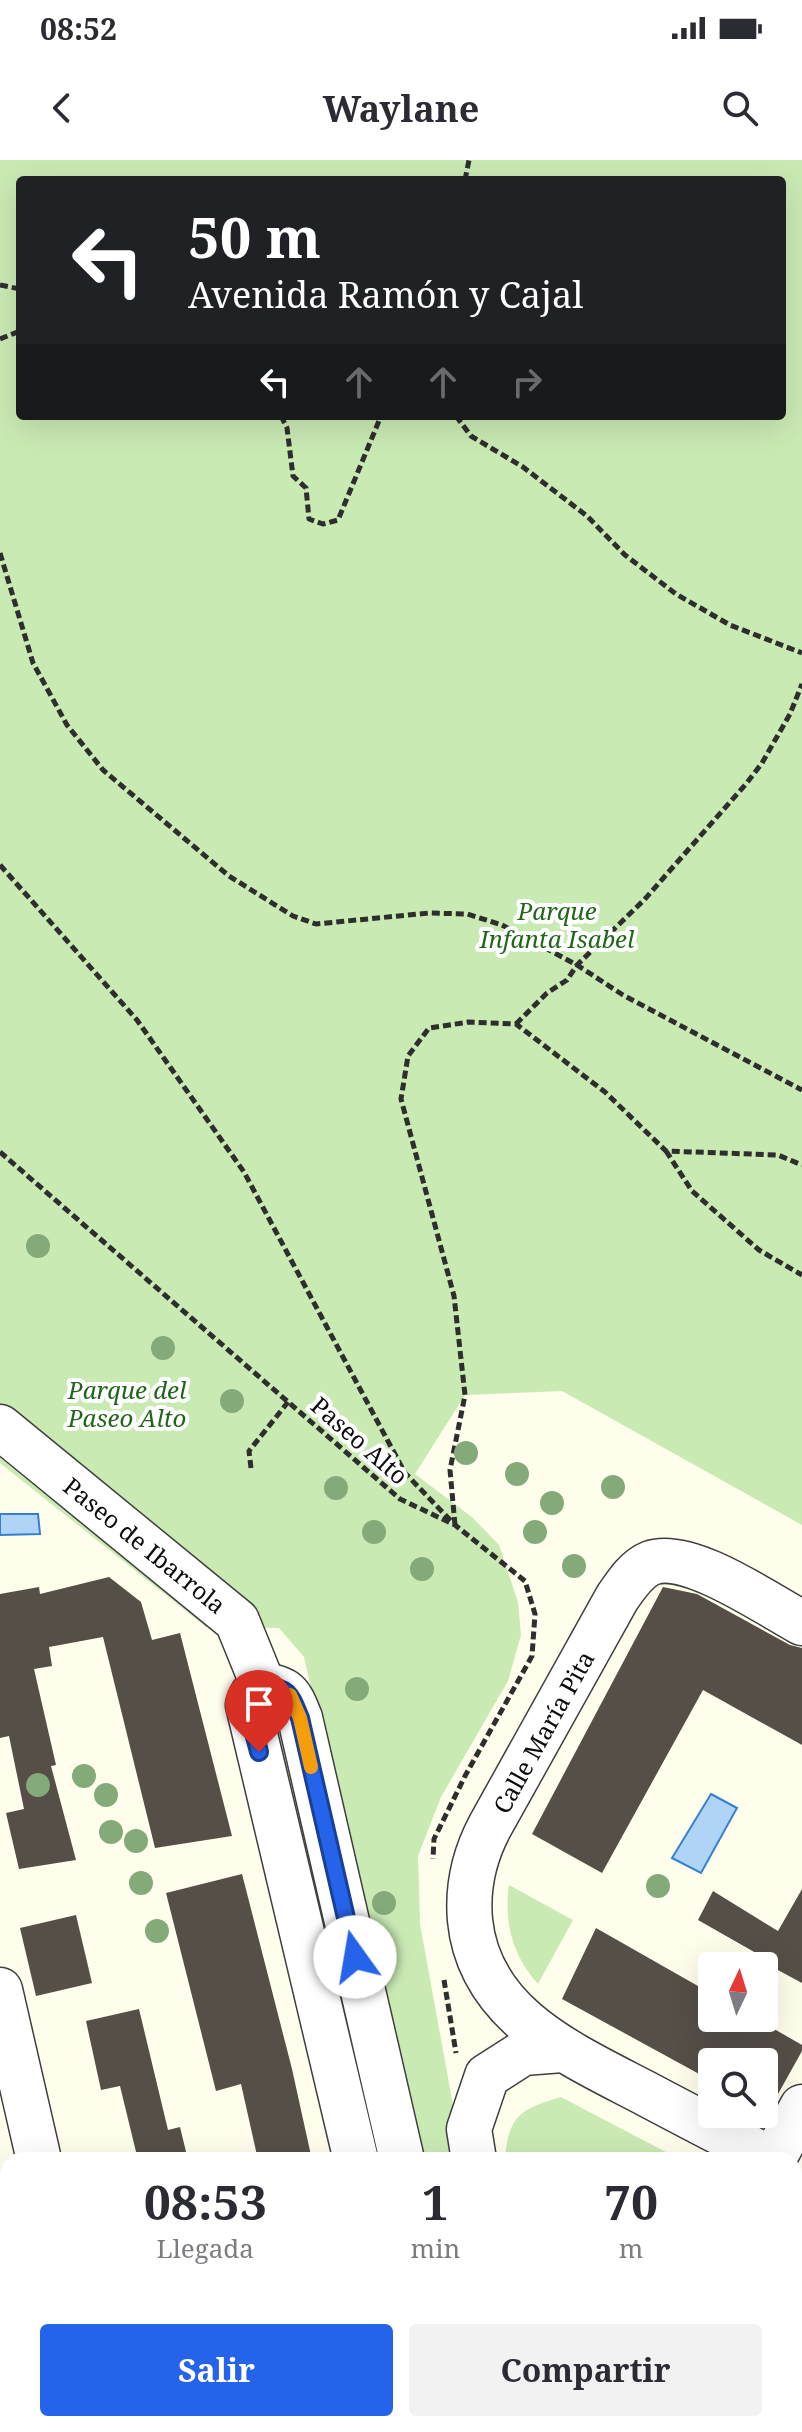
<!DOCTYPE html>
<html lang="es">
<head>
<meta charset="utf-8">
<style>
	:root { --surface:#fff; --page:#f2f2f3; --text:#2b2b33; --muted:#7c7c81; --accent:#2563eb }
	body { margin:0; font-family:"Noto Serif",serif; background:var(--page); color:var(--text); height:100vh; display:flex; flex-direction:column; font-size:30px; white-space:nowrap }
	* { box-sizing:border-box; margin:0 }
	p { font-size:26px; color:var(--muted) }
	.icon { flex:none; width:44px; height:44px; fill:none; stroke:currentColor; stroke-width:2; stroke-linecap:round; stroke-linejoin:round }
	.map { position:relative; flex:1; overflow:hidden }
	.drawer { position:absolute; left:0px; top:1992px; width:802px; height:280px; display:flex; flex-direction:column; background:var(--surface); border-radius:24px 24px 0 0; box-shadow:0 8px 32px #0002 }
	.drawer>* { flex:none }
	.top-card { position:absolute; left:16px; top:16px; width:770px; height:244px; border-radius:8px; box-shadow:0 8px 32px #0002; background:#202124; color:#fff; overflow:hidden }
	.needle { width:52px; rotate:4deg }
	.buttons { position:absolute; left:698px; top:1792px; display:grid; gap:16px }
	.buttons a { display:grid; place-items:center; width:80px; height:80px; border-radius:8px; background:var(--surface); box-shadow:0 8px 32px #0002; font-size:40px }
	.pin { position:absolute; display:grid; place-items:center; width:68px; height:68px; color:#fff; margin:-82px -34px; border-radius:50% 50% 50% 0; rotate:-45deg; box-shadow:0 0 8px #0007 }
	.pin .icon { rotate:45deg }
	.me { position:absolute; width:88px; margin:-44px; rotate:347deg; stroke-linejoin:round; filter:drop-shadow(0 0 6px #0008) }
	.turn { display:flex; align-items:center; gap:28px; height:168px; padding:0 40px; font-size:36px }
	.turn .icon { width:104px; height:104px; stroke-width:2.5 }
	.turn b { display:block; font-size:56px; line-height:68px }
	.lanes { display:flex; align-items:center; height:76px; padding:0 40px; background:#0003; justify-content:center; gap:40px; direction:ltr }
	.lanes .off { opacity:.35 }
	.eta { display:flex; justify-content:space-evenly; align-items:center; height:136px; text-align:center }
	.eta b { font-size:48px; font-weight:700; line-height:56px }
	.primary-button { display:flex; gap:16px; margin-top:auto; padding:16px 40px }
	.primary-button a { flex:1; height:92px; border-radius:8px; background:var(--accent); color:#fff; font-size:32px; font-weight:700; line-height:92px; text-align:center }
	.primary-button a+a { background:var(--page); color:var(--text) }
	.status { display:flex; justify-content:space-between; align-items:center; height:56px; padding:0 40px; background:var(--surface); direction:ltr }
	.status svg { height:22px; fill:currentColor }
	header { display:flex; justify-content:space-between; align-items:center; height:104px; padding:0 40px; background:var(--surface); font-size:36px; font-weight:700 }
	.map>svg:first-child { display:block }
	.green { fill:#caeab4; fill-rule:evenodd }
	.water { fill:#afd4f8; stroke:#3380d2; stroke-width:2 }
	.building { fill:#554f48 }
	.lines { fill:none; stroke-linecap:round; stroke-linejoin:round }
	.minor-casing { stroke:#3f3f3f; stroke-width:47 }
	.path { stroke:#2e2e2e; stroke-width:5; stroke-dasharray:8 4; stroke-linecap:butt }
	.minor { stroke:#fff; stroke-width:44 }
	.tree { fill:#85aa79 }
	.route-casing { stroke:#184099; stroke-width:20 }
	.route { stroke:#2563eb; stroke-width:14 }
	.slow { stroke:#f59e0b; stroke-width:14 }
	.labels { text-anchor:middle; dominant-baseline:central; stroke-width:8; stroke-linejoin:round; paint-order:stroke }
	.park-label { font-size:24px; font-style:italic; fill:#22661b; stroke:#fff }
	.street-label { font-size:24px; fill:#0c0c0c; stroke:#fff }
</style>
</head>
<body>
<div class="status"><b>08:52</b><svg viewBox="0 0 49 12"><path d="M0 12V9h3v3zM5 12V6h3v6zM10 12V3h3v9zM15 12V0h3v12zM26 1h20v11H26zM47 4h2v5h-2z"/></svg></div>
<header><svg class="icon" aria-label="back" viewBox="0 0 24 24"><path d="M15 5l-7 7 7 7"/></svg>Waylane<svg class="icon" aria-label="search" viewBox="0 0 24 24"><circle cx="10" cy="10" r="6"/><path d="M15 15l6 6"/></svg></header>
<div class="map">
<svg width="802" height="2272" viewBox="0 0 802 2272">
	<rect width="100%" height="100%" fill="#fffdec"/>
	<g class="green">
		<path d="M 0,0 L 802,0 L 802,1365 L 562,1231 L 465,1235 L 415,1314 L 473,1358 L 499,1385 L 518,1442 L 521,1475 L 508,1521 L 441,1637 L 418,1696 L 420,1764 L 463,2000 L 419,2000 L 304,1497 L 279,1468 L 206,1467 L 0,1303 ZM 20,20 L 782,20 L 782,256 L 20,256 Z"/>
		<path d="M 279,1555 L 389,2000 L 375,2000 L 274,1561 Z"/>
		<path d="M 509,1725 L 573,1760 L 538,1824 C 512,1795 504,1763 509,1725 Z"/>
		<path d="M 561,1937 L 681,2000 L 505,2000 C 508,1956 520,1949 561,1937 Z"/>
		<path d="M 794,2062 L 802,2067 L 802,2203 L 794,2198 Z"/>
	</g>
	<g class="water">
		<path d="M 0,1354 L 38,1354 L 40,1374 L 0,1375 Z"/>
		<path d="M 711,1634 L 737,1648 L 701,1713 L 672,1698 Z"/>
	</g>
	<g class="building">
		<path d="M 109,1417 L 141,1442 L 152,1480 L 180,1473 L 232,1676 L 155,1688 L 103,1477 L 49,1487 L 52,1506 L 34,1509 L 56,1605 L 51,1606 L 76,1700 L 19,1709 L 6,1653 L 24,1649 L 9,1576 L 0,1578 L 0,1434 L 39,1427 L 40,1434 Z"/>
		<path d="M 663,1427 L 697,1434 L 790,1485 L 802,1488 L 802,1585 L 703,1530 L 602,1713 L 532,1674 Z"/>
		<path d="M 242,1714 L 292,1909 L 312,2000 L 258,2000 L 241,1924 L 216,1931 L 166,1733 Z"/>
		<path d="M 802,1729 L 802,1823 L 761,1801 L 763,1797 L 698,1760 L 713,1731 L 778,1771 Z"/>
		<path d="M 76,1755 L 92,1823 L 36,1836 L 20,1768 Z"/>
		<path d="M 596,1768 L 712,1834 L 712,1858 L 755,1858 L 802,1885 L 802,1891 L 768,1952 L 764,1950 L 764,1902 L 712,1902 L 712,1921 L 562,1839 Z"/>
		<path d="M 139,1849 L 168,1970 L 180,1967 L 188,2000 L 138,2000 L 120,1926 L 101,1930 L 86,1861 Z"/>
	</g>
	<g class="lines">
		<defs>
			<g id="minor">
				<path d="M 0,1267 L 237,1461 L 263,1525"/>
				<path d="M 263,1525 C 289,1529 290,1534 300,1558 L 402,2000"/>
				<path d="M 263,1525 L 252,1535 L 248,1545 L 356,2000"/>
				<path d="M 0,1830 L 39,2000"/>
				<path d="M 474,2000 L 469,1969 L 487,1916 L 523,1893 L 562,1890"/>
				<path d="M 773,2000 C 729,1977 686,1955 643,1932 C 568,1893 479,1854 470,1760 C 467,1726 474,1696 490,1666 L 617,1438 C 626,1425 636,1409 651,1403 C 688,1389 767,1444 802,1463"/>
				<path d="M 773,2000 L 802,1947"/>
				<path d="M 0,2154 L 8,2153"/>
				<path d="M 89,2264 L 91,2272"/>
				<path d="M 418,2264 L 420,2272"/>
				<path d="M 463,2264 L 465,2272"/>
				<path d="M 524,2264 L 525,2272"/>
			</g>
		</defs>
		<use href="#minor" class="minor-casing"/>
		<g class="path">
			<path d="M 465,20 L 469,0"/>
			<path d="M 0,125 L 20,129"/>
			<path d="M 0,179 L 20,171"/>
			<path d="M 281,256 L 287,268 L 293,316 L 306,328 L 309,359 L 323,364 L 338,360 L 381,256"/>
			<path d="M 456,256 L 471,276 L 523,307 L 587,356 L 625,395 L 676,434 L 730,465 L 802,493"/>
			<path d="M 0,393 L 33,503 L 67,565 L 103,610 L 229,716 L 293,756 L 316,764 L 429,753 L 467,754 L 502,765 L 577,805 L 623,835 L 802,930"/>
			<path d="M 0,705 L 137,860 L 244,1012 L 405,1313 L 451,1361"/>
			<path d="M 516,864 L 547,833 L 567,820 L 577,805 L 644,740 L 746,624 L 762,603 L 790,554 L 802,524"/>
			<path d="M 666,991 L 692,1031 L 759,1090 L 802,1115"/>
			<path d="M 0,992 L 400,1339 L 455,1365 L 525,1421 L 535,1454 L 532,1496 L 465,1616 L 434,1679 L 433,1699"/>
			<path d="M 251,1308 L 249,1291 L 288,1242"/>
			<path d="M 455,1365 L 450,1310 L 465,1235 L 454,1136 L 401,939 L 408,896 L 429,868 L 469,862 L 516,864 L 605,932 L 666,991 L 778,995 L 802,1005"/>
			<path d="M 444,1820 L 456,1893"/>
		</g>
		<use href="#minor" class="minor"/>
	</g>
	<g class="tree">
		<circle cx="38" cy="1086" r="12"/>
		<circle cx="163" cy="1188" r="12"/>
		<circle cx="232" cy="1241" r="12"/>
		<circle cx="466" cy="1293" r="12"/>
		<circle cx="517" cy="1314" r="12"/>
		<circle cx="613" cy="1327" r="12"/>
		<circle cx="336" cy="1328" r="12"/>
		<circle cx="552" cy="1343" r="12"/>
		<circle cx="374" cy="1372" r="12"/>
		<circle cx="535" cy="1372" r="12"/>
		<circle cx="574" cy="1406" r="12"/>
		<circle cx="422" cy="1409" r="12"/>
		<circle cx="357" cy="1529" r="12"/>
		<circle cx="84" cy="1616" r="12"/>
		<circle cx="38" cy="1625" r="12"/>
		<circle cx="106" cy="1635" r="12"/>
		<circle cx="111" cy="1672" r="12"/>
		<circle cx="136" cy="1681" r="12"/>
		<circle cx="141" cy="1723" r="12"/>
		<circle cx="658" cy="1726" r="12"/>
		<circle cx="384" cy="1743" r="12"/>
		<circle cx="157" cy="1771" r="12"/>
	</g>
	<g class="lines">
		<defs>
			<path id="route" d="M 259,1592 C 253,1564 240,1547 263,1525 C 290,1529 290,1534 300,1558 L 355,1797"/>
		</defs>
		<use href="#route" class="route-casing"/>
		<use href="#route" class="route"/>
		<path class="slow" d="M 290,1535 L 300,1558 L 311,1607"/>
	</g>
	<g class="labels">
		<g class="park-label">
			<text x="557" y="750">Parque<tspan x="557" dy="28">Infanta Isabel</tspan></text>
			<text x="127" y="1229">Parque del<tspan x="127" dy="28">Paseo Alto</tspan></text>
		</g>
		<g class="street-label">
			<text transform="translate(360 1280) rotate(41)">Paseo Alto</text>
			<text transform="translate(145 1385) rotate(39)">Paseo de Ibarrola</text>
			<text transform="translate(543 1572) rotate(-61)">Calle María Pita</text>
		</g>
	</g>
</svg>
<div class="buttons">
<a><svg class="needle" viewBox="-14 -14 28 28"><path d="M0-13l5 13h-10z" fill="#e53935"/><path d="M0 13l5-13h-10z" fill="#7c7c81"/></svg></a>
<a><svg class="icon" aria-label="search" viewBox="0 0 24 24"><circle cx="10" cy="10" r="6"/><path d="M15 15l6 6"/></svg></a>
</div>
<div class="pin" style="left:259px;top:1592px;background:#d93025"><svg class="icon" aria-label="arrive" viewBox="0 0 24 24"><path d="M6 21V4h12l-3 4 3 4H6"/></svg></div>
<svg class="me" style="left:355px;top:1797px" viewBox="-20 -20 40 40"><circle r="19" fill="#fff"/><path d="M0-13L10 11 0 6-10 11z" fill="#2563eb"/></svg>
<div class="top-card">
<div class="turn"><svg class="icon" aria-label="left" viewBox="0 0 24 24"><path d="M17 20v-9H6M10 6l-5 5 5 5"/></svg><div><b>50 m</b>Avenida Ramón y Cajal</div></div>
<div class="lanes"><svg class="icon" aria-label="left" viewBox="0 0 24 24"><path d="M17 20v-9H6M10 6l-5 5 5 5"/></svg><svg class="icon off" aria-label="ahead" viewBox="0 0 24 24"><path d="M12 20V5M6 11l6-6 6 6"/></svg><svg class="icon off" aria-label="ahead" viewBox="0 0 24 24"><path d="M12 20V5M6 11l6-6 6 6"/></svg><svg class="icon off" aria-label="right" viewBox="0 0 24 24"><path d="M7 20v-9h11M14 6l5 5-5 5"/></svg></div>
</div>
<section class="drawer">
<div class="eta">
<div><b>08:53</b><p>Llegada</p></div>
<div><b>1</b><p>min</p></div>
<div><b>70</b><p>m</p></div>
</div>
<div class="primary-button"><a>Salir</a><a>Compartir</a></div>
</section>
</div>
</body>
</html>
